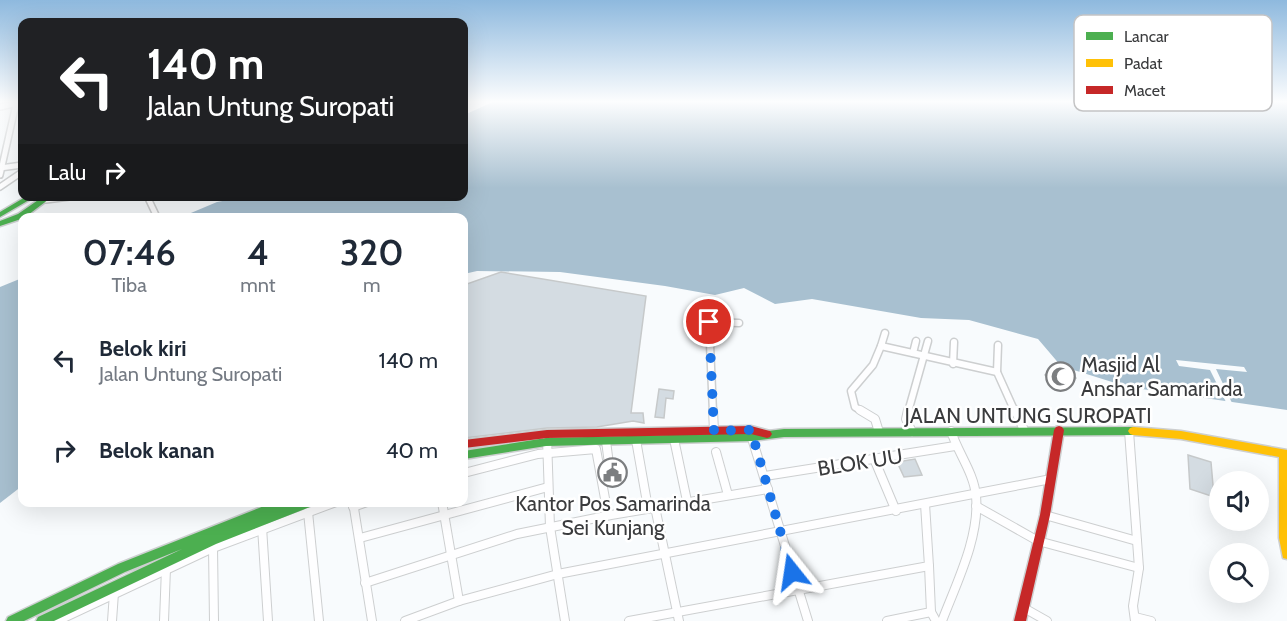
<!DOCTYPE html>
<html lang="id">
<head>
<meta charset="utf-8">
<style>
	:root { --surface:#fff; --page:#f6f6f7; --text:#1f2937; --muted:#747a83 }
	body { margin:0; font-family:Cabin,sans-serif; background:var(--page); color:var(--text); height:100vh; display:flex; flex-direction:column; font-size:22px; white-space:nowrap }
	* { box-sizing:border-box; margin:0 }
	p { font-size:20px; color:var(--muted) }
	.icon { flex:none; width:33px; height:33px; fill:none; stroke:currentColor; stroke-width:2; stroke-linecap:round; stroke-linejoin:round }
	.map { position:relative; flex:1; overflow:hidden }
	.side { position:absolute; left:18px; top:213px; width:450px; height:294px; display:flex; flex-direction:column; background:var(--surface); border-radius:12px; box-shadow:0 6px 24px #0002 }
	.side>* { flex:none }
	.banner { position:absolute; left:18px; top:18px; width:450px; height:183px; border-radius:12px; box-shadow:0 6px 24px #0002; background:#202124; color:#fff; overflow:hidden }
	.buttons { position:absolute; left:1209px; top:471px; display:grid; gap:12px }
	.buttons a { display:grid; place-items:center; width:60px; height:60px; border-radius:50%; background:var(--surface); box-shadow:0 6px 24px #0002; font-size:30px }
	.pin { position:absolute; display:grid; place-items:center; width:51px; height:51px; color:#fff; margin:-26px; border:3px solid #fff; border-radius:50%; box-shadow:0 2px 6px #0007 }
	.me { position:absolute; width:66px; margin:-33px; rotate:345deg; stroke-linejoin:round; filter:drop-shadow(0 0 4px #0008) }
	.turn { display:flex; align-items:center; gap:21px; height:126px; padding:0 30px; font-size:27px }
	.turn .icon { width:78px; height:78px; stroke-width:2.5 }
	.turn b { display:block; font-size:42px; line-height:51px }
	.then { display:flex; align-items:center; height:57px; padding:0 30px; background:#0003; gap:12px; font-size:22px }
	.eta { display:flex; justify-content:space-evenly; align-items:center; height:102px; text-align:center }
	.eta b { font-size:36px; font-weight:600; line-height:42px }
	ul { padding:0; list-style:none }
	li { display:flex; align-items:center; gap:18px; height:90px; padding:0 30px }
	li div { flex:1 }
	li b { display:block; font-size:22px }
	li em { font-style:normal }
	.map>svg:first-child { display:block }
	.water { fill:#a8c0d0 }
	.pier { fill:#f8fbfd }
	.building { fill:#d4dce2; stroke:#c6c9ca; stroke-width:1.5 }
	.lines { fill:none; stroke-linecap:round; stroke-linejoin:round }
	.street-far2-casing { stroke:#cdcfd0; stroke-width:8 }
	.street-far1-casing { stroke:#cdcfd0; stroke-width:9 }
	.street-casing { stroke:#cdcfd0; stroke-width:10 }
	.fast-casing { stroke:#cdcfd0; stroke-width:3 }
	.slow-casing { stroke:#cdcfd0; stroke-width:3 }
	.jam-casing { stroke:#cdcfd0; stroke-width:3 }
	.street-far2 { stroke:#fefeff; stroke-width:5 }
	.street-far1 { stroke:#fefeff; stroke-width:6 }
	.street { stroke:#fefeff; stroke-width:8 }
	.fast { fill:#4caf50; fill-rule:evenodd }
	.slow { fill:#ffc107; fill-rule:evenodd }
	.jam { fill:#c62828; fill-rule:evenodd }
	.route { stroke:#1a73e8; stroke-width:10; stroke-dasharray:0 18 }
	.labels { text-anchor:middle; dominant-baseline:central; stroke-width:5; stroke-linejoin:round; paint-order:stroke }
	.poi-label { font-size:21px; fill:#3a3b3d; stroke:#fff; text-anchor:start }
	.street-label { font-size:21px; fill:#3a3b3d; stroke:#fff }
	.key { fill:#fff; stroke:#c4c4c5; stroke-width:1.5 }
	.key-label { font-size:16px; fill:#3a3b3d }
</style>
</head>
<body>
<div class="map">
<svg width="1287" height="621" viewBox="0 0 1287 621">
	<rect width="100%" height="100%" fill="#f8fbfd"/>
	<g class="water">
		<path d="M 495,101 L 1287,101 L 1287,410 L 1128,387 L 1061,366 L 1038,339 L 969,320 L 921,318 L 812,299 L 775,304 L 744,288 L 715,295 L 665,286 L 560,272 L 477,271 L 464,274 L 464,218 L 179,218 L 217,202 L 244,197 L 464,196 L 464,115 Z"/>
		<path d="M 22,278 L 22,486 L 0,503 L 0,287 Z"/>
	</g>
	<path class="pier" d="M 1176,360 L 1244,367 L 1247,372 L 1216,369 L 1232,403 L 1226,402 L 1210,370 L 1179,366 Z"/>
	<g class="building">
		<path d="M 501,272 L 646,296 L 631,413 L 643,413 L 644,423 L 633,421 L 597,427 L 547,428 L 464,438 L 464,285 Z"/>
		<path d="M 1057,365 L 1076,378 L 1064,388 L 1045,375 Z"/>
		<path d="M 659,389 L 674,391 L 673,399 L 666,398 L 664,418 L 655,417 Z"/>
		<path d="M 1188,455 L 1211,462 L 1214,497 L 1190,489 Z"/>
		<path d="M 915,459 L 922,475 L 904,477 L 897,462 Z"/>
	</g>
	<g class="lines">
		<defs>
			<g id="street-far2">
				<path d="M 0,107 L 22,102"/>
				<path d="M 0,168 L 22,165"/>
				<path d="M 0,175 L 16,104"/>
				<path d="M 0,187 L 22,172"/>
				<path d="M 147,196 L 156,215"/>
				<path d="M 46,200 L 77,196"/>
			</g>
			<g id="street-far1">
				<path d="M 691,315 L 709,322 L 739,323"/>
				<path d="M 709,322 L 713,412"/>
				<path d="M 885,333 L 881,346 L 997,372"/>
				<path d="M 998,345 L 997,372 L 1015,412"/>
				<path d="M 913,353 L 916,341"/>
				<path d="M 953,364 L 954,342"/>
				<path d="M 863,412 L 855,407 L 851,391 L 873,365 L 881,346"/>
				<path d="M 908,412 L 928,341"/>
			</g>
			<g id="street">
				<path d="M 713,410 L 714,431"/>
				<path d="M 860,410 L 875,419 L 879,432"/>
				<path d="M 908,410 L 906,419 L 912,432"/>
				<path d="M 1015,410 L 1024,430"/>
				<path d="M 1129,431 L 1139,568 L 1133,606 L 1135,621"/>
				<path d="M 751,435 L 808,621"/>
				<path d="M 547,438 L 550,527 L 565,621"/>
				<path d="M 674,439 L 687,501"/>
				<path d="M 636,440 L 648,508"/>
				<path d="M 606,441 L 609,464"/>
				<path d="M 716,452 L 728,495"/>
				<path d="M 875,461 L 896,511"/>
				<path d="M 464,473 L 538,454 L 596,449 L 608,515"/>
				<path d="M 765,476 L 955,446"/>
				<path d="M 353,502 L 372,621"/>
				<path d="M 442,502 L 459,601"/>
				<path d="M 976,506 L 1038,541 L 1139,568"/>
				<path d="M 353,507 L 367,502"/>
				<path d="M 655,507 L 679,621"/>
				<path d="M 308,512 L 319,621"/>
				<path d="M 1045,515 L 1137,541"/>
				<path d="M 262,527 L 268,621"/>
				<path d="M 360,538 L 548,487"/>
				<path d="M 213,547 L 214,621"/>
				<path d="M 365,583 L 517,534 L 611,515 L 768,489"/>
				<path d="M 1024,608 L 1047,621"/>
				<path d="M 931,612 L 936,621"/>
				<path d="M 1135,617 L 1151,621"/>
				<path d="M 57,621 L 213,548 L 336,502"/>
				<path d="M 112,621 L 114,593"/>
				<path d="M 164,621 L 166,568"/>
				<path d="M 405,621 L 459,601 L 558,574 L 1051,479"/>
				<path d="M 629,621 L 929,566 L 925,504"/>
				<path d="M 887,621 L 931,612 L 929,566"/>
				<path d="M 942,621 C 956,584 980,537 976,496 C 974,473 958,453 951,431"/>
			</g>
			<g id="fast">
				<path d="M 27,196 L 36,196 L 0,217 L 0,212 Z"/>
				<path d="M 44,196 L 53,196 L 24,218 L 0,226 L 0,221 L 18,214 Z"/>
				<path d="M 1133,427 L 1136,428 L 1138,431 L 1136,434 L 1133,435 L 784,437 L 752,441 L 546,446 L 464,459 L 464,451 L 546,438 L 752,433 L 784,429 Z"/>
				<path d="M 274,502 L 292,502 L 291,505 L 297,502 L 316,502 L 315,505 L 216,544 L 54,621 L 36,621 L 38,617 L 182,549 L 125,572 L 24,621 L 6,621 L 8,617 L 118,564 Z"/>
			</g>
			<path id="slow" d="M 1133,427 L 1181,431 L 1287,450 L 1287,559 L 1283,558 L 1279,538 L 1279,457 L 1181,439 L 1133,435 L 1130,434 L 1128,431 L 1130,428 Z"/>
			<g id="jam">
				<path d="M 751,426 L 770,431 L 772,434 L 770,437 L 767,438 L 751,434 L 547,438 L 464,448 L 464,440 L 547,430 Z"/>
				<path d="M 1059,426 L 1062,427 L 1064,430 L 1050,515 L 1026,621 L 1014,621 L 1040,515 L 1054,430 L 1056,427 Z"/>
			</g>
		</defs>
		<use href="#street-far2" class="street-far2-casing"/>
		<use href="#street-far1" class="street-far1-casing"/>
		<use href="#street" class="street-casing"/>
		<use href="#fast" class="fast-casing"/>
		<use href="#slow" class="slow-casing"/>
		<use href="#jam" class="jam-casing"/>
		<use href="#street-far2" class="street-far2"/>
		<use href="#street-far1" class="street-far1"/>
		<use href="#street" class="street"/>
		<use href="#fast" class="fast"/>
		<use href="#slow" class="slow"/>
		<use href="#jam" class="jam"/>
	</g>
	<linearGradient id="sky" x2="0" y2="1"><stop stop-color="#8eb9de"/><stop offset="0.54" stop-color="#fcfdfe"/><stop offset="1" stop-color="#fcfdfe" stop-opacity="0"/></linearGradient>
	<rect width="1287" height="188" fill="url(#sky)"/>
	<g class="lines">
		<path class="route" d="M 709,322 L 714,431 L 751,430 L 792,572"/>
	</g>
	<defs>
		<symbol id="mosque-ring" viewBox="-11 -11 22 22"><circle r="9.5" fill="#fff" stroke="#7c7e80" stroke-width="1.5"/><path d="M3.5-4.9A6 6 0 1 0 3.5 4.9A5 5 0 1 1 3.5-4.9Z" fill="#7c7e80"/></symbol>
		<symbol id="civic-ring" viewBox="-11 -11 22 22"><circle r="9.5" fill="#fff" stroke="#7c7e80" stroke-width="1.5"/><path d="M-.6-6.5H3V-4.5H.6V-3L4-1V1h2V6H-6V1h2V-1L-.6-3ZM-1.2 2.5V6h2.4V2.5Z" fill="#7c7e80"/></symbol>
	</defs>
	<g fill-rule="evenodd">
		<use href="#mosque-ring" x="1044" y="360" width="33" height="33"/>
		<use href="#civic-ring" x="596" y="456" width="33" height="33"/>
	</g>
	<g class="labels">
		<g class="poi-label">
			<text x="1081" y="364">Masjid Al<tspan x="1081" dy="24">Anshar Samarinda</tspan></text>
			<text x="613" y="503" text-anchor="middle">Kantor Pos Samarinda<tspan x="613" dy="24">Sei Kunjang</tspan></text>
		</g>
		<g class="street-label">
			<text x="1028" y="415">JALAN UNTUNG SUROPATI</text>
			<text transform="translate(860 462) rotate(-9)">BLOK UU</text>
		</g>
	</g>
	<rect x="1074" y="15" width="198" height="96" rx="9" class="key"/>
	<rect x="1086" y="32" width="27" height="8" fill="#4caf50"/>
	<rect x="1086" y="59" width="27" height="8" fill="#ffc107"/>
	<rect x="1086" y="86" width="27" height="8" fill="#c62828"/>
	<g class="key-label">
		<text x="1124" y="42">Lancar</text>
		<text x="1124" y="69">Padat</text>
		<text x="1124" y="96">Macet</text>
	</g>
</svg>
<div class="buttons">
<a><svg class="icon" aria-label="sound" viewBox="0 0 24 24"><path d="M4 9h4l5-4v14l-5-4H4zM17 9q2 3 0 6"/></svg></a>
<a><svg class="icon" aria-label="search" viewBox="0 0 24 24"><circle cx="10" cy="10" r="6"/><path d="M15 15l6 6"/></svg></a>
</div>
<div class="pin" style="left:709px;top:322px;background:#d93025"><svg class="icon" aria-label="arrive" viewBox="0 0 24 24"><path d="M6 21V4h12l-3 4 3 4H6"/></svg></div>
<svg class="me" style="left:792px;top:572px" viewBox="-20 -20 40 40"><path d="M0-17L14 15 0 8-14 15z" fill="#1a73e8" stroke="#fff" stroke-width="4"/></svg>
<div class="banner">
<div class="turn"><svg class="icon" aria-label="left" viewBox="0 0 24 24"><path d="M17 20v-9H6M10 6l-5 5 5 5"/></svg><div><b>140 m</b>Jalan Untung Suropati</div></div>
<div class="then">Lalu<svg class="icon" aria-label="right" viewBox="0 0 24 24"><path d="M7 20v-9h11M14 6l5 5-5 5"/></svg></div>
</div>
<section class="side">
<div class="eta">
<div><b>07:46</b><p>Tiba</p></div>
<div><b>4</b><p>mnt</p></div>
<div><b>320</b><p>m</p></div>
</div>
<ul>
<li><svg class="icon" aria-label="left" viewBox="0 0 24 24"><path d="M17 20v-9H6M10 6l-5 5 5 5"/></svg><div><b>Belok kiri</b><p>Jalan Untung Suropati</p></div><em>140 m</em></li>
<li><svg class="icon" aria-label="right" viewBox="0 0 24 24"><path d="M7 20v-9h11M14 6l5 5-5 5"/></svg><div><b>Belok kanan</b></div><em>40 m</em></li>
</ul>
</section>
</div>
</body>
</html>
